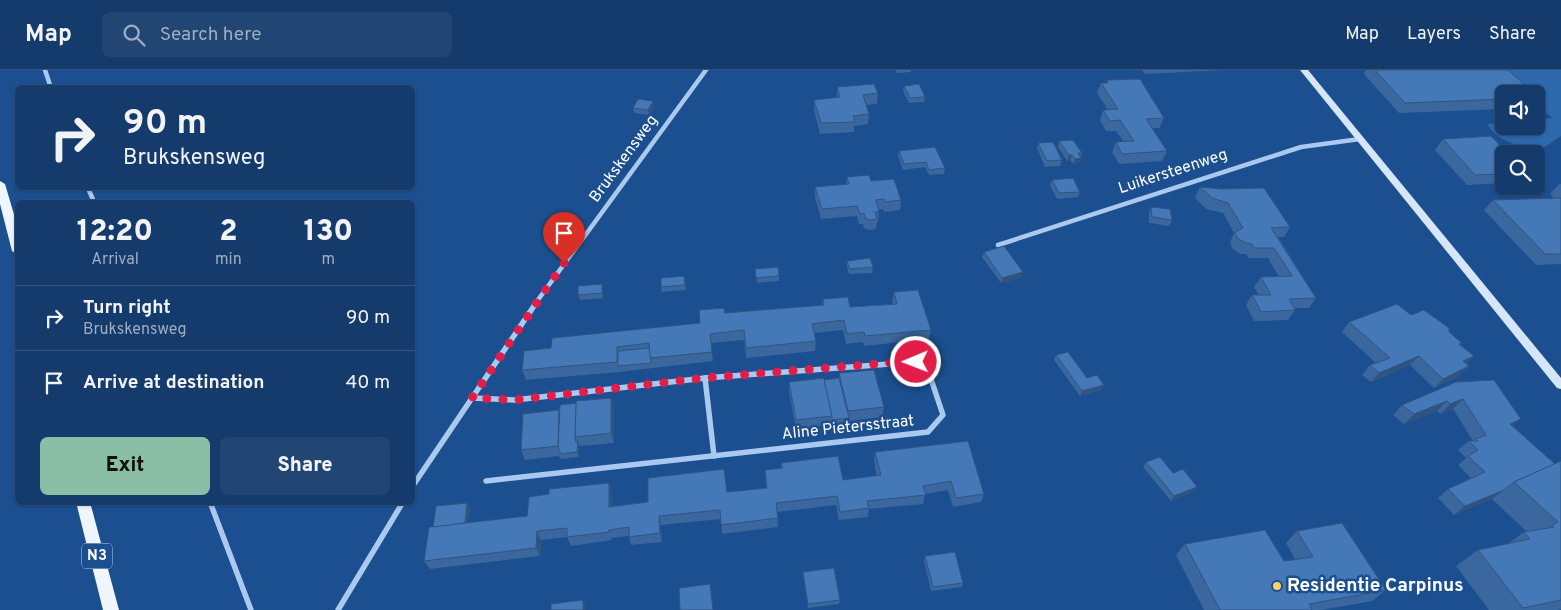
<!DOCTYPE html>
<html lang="en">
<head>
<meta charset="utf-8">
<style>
	:root { --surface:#143b6b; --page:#214673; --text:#f1f3f6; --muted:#9dadc1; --line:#33557e; --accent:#8abfa5 }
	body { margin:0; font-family:Overpass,sans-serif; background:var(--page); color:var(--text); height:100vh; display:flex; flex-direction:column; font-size:19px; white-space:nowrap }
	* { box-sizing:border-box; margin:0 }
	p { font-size:16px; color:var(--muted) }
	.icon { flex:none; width:28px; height:28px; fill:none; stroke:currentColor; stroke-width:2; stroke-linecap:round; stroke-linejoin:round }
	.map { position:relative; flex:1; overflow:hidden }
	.sheet { position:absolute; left:15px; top:130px; width:400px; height:305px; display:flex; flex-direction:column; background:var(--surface); border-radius:8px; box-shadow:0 1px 4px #0004,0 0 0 1px var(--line) }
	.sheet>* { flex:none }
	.guide { position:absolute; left:15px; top:15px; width:400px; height:105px; border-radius:8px; box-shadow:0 1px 4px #0004,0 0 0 1px var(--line); background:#143b6b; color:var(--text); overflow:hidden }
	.fabs { position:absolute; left:1495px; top:15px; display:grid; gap:10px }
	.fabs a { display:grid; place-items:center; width:50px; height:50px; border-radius:8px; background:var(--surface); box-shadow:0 1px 4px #0004,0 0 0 1px var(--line); font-size:25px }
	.pin { position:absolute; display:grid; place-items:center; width:42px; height:42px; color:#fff; margin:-51px -21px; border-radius:50% 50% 50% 0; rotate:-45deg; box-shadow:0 0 5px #0007 }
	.pin .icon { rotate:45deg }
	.me { position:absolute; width:55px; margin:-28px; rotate:269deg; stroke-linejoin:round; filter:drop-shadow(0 0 4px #0008) }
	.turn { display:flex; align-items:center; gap:18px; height:105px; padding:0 25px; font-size:22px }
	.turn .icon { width:65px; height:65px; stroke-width:2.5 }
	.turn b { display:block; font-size:35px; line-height:42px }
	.eta { display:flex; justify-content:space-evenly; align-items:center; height:85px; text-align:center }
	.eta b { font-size:30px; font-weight:800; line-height:35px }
	.action { display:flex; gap:10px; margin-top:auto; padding:10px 25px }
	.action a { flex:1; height:58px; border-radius:8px; background:var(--accent); color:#111; font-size:20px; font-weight:800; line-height:58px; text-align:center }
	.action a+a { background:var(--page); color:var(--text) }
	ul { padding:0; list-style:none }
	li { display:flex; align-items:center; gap:15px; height:65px; padding:0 25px; border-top:1px solid var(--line) }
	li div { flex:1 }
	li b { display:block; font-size:19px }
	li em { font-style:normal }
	header { display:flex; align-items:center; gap:30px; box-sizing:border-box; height:70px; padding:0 25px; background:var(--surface); border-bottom:1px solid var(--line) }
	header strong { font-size:24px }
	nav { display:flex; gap:28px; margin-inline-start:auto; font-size:18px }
	.search { width:350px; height:45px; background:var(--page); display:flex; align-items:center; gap:12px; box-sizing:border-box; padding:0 18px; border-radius:8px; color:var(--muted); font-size:19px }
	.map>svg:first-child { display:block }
	.green { fill:#2e69ad }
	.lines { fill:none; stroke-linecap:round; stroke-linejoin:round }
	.minor-far1 { stroke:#a9c9ee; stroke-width:4.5 }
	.minor { stroke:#a9c9ee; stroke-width:5.5 }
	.secondary { fill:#d6e6fa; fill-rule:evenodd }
	.primary { fill:#f0f6ff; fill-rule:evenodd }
	.wall { fill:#3a679d }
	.shaded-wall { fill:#305480 }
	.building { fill:#4478b7; stroke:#305480 }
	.route { stroke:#e11d48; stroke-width:9; stroke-dasharray:0 16.2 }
	.poi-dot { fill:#ffd166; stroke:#1b4f8f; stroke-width:2 }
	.labels { text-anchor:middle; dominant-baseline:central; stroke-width:5; stroke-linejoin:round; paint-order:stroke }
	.shield { fill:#1b4f8f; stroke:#bbcadd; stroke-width:1 }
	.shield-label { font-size:15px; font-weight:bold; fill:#fff }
	.street-label { font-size:16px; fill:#fff; stroke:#1b4f8f }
	.near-poi-label { font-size:19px; font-weight:bold; fill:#fff; stroke:#1b4f8f; text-anchor:start }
</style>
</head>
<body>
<header>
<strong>Map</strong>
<div class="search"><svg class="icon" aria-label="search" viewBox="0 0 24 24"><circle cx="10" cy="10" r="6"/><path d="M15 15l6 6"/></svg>Search here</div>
<nav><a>Map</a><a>Layers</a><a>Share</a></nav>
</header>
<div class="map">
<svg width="1561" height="540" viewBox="0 0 1561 540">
	<rect width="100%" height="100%" fill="#1b4f8f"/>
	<path class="green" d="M 1501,0 L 1561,0 L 1561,66 L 1540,80 C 1520,76 1499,73 1487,54 L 1504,53 L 1504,56 L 1536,56 L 1536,50 L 1552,48 L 1536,33 L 1536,24 L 1526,24 Z"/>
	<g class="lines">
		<g class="minor-far1">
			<path d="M 45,0 L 51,18"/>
			<path d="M 88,118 L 94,132"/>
			<path d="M 998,175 L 1301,77 L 1360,69"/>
			<path d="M 535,234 L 706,0"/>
		</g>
		<g class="minor">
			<path d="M 705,308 L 714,386"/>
			<path d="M 472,328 L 515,330 L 705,308 L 916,292 L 928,300 L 943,345 L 928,362 L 486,411"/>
			<path d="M 412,417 L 536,233"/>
			<path d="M 210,432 L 251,540"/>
			<path d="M 338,540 L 403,432"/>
		</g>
		<path class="secondary" d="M 1300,0 L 1308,0 L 1561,308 L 1561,319 L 1557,318 Z"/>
		<g class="primary">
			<path d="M 0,111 L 5,114 L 18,158 L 18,185 L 12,181 L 0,134 Z"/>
			<path d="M 76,432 L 90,432 L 119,540 L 103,540 Z"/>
		</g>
	</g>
	<g class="wall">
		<path d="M 896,0 L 911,0 L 911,2 L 897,3 Z"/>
		<path d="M 1142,0 L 1223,0 L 1145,4 Z"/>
		<path d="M 1366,0 L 1508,0 L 1504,24 L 1504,39 L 1399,43 L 1364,4 Z"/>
		<path d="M 1107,10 L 1164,48 L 1159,58 L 1152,58 L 1167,81 L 1162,91 L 1119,94 L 1112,82 L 1116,72 L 1124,72 L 1116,61 L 1106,61 L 1100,50 L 1103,40 L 1108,40 L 1097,23 L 1101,13 L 1106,13 Z"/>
		<path d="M 904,16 L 925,27 L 924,32 L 909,33 L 903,21 Z"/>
		<path d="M 837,17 L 878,23 L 877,34 L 866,35 L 869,44 L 868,54 L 854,56 L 854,62 L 820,64 L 814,40 L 814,30 L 837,28 Z"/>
		<path d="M 1536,25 L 1546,34 L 1537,44 L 1536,44 Z"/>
		<path d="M 654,36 L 649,45 L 634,43 L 633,38 Z"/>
		<path d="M 1443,69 L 1504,84 L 1504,113 L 1467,115 L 1435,80 Z"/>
		<path d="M 1059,71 L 1082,83 L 1079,93 L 1073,94 L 1070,90 L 1067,91 L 1058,77 Z"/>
		<path d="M 1038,73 L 1062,90 L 1060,96 L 1045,97 L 1037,78 Z"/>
		<path d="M 899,81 L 945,98 L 944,104 L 929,105 L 925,97 L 903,100 L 898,86 Z"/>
		<path d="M 847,107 L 871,111 L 901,130 L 900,140 L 884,142 L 883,139 L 879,140 L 879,142 L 878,152 L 877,152 L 876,159 L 869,160 L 864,158 L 863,154 L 859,154 L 857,146 L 821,149 L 815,127 L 815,117 L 846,114 Z"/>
		<path d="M 1052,110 L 1080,122 L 1078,127 L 1057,129 L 1050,115 Z"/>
		<path d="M 1559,114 L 1561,114 L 1561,194 L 1536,195 L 1484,140 L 1493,130 L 1554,128 L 1550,124 Z"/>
		<path d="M 1200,117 L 1290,157 L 1284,167 L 1278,167 L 1316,228 L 1309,238 L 1294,238 L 1295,240 L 1288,250 L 1254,251 L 1246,235 L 1252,225 L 1259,225 L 1254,217 L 1261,207 L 1279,207 L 1268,188 L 1248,188 L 1246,184 L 1240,184 L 1232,178 L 1230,172 L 1234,163 L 1223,143 L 1206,139 L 1195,128 Z"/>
		<path d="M 1151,137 L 1172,150 L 1169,156 L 1149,153 L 1149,142 Z"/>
		<path d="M 984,182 L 1023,202 L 1021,208 L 1001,213 L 982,187 Z"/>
		<path d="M 847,191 L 873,197 L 872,203 L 849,204 L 847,196 Z"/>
		<path d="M 755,199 L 779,206 L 779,211 L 757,213 Z"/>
		<path d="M 684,206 L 686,220 L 662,222 L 661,217 Z"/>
		<path d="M 602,214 L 603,219 L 603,228 L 580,230 L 578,225 Z"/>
		<path d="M 894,222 L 931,260 L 929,269 L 864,276 L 863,272 L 846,274 L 843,260 L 814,263 L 816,271 L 815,281 L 746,288 L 744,270 L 711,273 L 713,291 L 619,302 L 526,310 L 522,300 L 551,278 L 700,253 L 725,243 L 822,235 L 823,229 L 850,237 L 893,234 L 892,232 Z"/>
		<path d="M 1411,245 L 1460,275 L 1474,286 L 1466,293 L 1469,296 L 1459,306 L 1434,318 L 1410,295 L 1371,312 L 1362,305 L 1370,295 L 1376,293 L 1342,262 L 1349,252 Z"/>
		<path d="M 1056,285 L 1087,308 L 1101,320 L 1080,326 L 1054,290 Z"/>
		<path d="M 839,303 L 884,337 L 882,347 L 849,351 L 848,353 L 796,359 L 789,322 L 789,312 L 824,310 L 839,308 Z"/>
		<path d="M 1456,312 L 1513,356 L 1555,394 L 1561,391 L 1561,539 L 1557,540 L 1489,540 L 1456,496 L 1478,480 L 1508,474 L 1524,462 L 1527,462 L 1492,429 L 1493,428 L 1454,445 L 1438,428 L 1448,419 L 1471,408 L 1458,395 L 1466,388 L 1458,380 L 1469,371 L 1473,371 L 1453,339 L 1441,344 L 1437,341 L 1404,354 L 1393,345 L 1402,335 Z"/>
		<path d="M 614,337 L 614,373 L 579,376 L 579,387 L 560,389 L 559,386 L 525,390 L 521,380 Z"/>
		<path d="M 875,382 L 984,424 L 981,432 L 953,437 L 948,420 L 925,424 L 923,434 L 869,439 L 868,447 L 839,450 L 836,435 L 777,442 L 778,457 L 722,464 L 721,449 L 661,455 L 662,472 L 631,475 L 629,466 L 611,468 L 612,470 L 571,476 L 567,467 L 541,470 L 540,486 L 430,499 L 424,491 L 433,457 L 467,433 L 470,438 L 468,453 L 527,446 L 549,424 L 612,422 L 612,436 L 727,422 L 766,418 L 765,400 L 781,398 L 781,393 L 843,410 L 877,406 L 874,391 Z"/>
		<path d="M 1146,392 L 1173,403 L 1197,417 L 1194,421 L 1171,431 L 1143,397 Z"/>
		<path d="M 1297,461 L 1386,520 L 1372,531 L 1322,540 L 1204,540 L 1176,485 L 1185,474 L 1284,491 L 1295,489 L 1286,473 Z"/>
		<path d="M 925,486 L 963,513 L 962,517 L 931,521 L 924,491 Z"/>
		<path d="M 803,502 L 840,530 L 839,534 L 808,538 L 803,506 Z"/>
	</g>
	<g class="shaded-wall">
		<path d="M 653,31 L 654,36 L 649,45 L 648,40 Z"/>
		<path d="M 1069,85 L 1072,85 L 1070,90 L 1067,91 Z"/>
		<path d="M 1081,88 L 1079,93 L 1073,94 L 1075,89 Z"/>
		<path d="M 1023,202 L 1021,208 L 1001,213 L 1002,208 Z"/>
		<path d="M 602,214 L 603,219 L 603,228 L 602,223 Z"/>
		<path d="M 1419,286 L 1410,295 L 1371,312 L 1379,303 Z"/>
		<path d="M 1474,286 L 1464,296 L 1463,291 Z"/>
		<path d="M 1469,296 L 1459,306 L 1434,318 L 1443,309 Z"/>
		<path d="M 1104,315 L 1101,320 L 1080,326 L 1082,321 Z"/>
		<path d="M 611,328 L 614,337 L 614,373 L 611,363 Z"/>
		<path d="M 1463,329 L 1453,339 L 1441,344 L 1450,334 Z"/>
		<path d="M 1447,331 L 1437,341 L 1404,354 L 1414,344 Z"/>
		<path d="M 1521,349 L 1510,359 L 1510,354 Z"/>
		<path d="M 578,371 L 579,376 L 579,387 L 577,382 Z"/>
		<path d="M 609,413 L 612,422 L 612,446 L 609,437 Z"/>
		<path d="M 1197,417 L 1194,421 L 1171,431 L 1174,426 Z"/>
		<path d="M 1504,420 L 1493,428 L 1454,445 L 1465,436 Z"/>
		<path d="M 467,433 L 470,438 L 467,462 L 464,458 Z"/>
		<path d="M 659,446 L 661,455 L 662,472 L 660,463 Z"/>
		<path d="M 537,461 L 541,470 L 540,486 L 536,478 Z"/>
		<path d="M 583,530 L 585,534 L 585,540 L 583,540 Z"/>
	</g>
	<g class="building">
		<path d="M 1375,0 L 1508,0 L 1535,24 L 1504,24 L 1504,29 L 1405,33 Z"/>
		<path d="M 1140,9 L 1164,48 L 1146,49 L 1167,81 L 1122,84 L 1116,72 L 1134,71 L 1120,50 L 1110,51 L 1103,40 L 1118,39 L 1101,13 L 1108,13 L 1107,10 Z"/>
		<path d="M 874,14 L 878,23 L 863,25 L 869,44 L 853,46 L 855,52 L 821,53 L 814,30 L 840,27 L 837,17 Z"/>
		<path d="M 919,14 L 925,27 L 910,28 L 904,16 Z"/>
		<path d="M 1536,25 L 1546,34 L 1536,34 Z"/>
		<path d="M 638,29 L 653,31 L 648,40 L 633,38 Z"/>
		<path d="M 1491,66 L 1508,84 L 1504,84 L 1504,85 L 1498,86 L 1504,91 L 1504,104 L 1475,105 L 1443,69 Z"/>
		<path d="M 1073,70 L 1082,83 L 1078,83 L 1081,88 L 1075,89 L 1072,85 L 1069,85 L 1059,71 Z"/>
		<path d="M 1053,72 L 1062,90 L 1047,91 L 1038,73 Z"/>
		<path d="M 935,77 L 945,98 L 929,100 L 926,92 L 904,94 L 899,81 Z"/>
		<path d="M 869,105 L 871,111 L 894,109 L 901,130 L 885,132 L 884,129 L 876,130 L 879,142 L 875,142 L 877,149 L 870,150 L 865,148 L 864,143 L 860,144 L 857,136 L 822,139 L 815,117 L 849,114 L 847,107 Z"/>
		<path d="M 1073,108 L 1080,122 L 1059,123 L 1052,110 Z"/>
		<path d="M 1200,117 L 1221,119 L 1264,118 L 1290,157 L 1271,158 L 1316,228 L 1289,229 L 1295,240 L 1261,242 L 1252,225 L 1271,225 L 1261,207 L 1292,206 L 1274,178 L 1254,178 L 1252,174 L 1246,173 L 1237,168 L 1235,162 L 1243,158 L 1228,133 L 1212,128 Z"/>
		<path d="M 1561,128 L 1561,184 L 1545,184 L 1493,130 Z"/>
		<path d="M 1151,137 L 1170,139 L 1172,150 L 1152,147 Z"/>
		<path d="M 1004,176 L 1023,202 L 1002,208 L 984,182 Z"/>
		<path d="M 870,188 L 873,197 L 850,199 L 847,191 Z"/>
		<path d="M 778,197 L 779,206 L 756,208 L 755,199 Z"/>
		<path d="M 684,206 L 685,215 L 661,217 L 661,208 Z"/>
		<path d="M 602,214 L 602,223 L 578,225 L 578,216 Z"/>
		<path d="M 918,220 L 931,260 L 865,266 L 864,262 L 847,264 L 844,250 L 812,254 L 816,271 L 746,278 L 744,260 L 710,264 L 712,282 L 650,288 L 649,273 L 617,277 L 617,292 L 522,300 L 524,281 L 551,278 L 552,268 L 700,253 L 699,240 L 724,238 L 725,243 L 824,235 L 823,229 L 848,227 L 850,237 L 897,234 L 894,222 Z"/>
		<path d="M 1397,234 L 1411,245 L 1424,240 L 1449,258 L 1449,262 L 1462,273 L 1459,274 L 1474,286 L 1463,291 L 1469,296 L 1443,309 L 1419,286 L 1379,303 L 1370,295 L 1390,288 L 1349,252 Z"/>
		<path d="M 649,278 L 651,293 L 618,296 L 618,281 Z"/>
		<path d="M 1068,282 L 1087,308 L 1097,305 L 1104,315 L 1082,321 L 1056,285 Z"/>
		<path d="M 874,300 L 884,337 L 848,341 L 839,303 Z"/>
		<path d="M 824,308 L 832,346 L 796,350 L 789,312 Z"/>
		<path d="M 839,308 L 849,348 L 832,350 L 832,346 L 824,310 Z"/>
		<path d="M 1494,310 L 1521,349 L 1510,354 L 1555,394 L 1514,412 L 1504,420 L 1465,436 L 1448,419 L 1485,402 L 1468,386 L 1478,380 L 1469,371 L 1478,371 L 1476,369 L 1486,365 L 1463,329 L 1450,334 L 1447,331 L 1414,344 L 1402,335 L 1456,312 Z"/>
		<path d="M 611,328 L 611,363 L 575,367 L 576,331 Z"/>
		<path d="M 576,333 L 575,367 L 576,372 L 578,371 L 577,382 L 561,384 L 558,377 L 560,335 Z"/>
		<path d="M 559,340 L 558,376 L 521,380 L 523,344 Z"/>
		<path d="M 968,371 L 984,424 L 956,428 L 951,411 L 923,416 L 926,425 L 867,431 L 869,438 L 840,442 L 837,426 L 776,433 L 778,448 L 721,455 L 720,440 L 659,446 L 660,463 L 629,467 L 629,457 L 609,460 L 609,462 L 567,467 L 567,458 L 537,461 L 536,478 L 424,491 L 429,457 L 527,446 L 529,427 L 549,424 L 549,419 L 609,413 L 609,437 L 648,432 L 648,408 L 724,399 L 727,422 L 767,418 L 765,400 L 783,398 L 781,393 L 838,386 L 843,410 L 881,405 L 875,382 Z"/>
		<path d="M 1160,387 L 1173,403 L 1183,399 L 1197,417 L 1174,426 L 1146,392 Z"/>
		<path d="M 1561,391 L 1561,530 L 1523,538 L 1478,480 L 1530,469 L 1524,462 L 1554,457 L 1551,456 L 1558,452 L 1514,412 Z"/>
		<path d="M 467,433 L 465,453 L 433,457 L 436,436 Z"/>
		<path d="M 1342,453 L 1386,520 L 1309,534 L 1312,540 L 1220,540 L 1185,474 L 1265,460 L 1284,491 L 1313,487 L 1297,461 Z"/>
		<path d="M 955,482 L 963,513 L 933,517 L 925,486 Z"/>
		<path d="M 834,498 L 840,530 L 808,534 L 803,502 Z"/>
		<path d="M 710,514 L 713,540 L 680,540 L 679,518 Z"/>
		<path d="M 583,530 L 583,540 L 551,540 L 551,534 Z"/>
	</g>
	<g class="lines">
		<path class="route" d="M 564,193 L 472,328 L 515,330 L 704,308 L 901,292 L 916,292"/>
	</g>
	<circle class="poi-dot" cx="1277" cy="516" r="5"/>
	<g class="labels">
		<rect class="shield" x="82" y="473.5" width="30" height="25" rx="4"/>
		<g class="shield-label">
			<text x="97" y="486">N3</text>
		</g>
		<g class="street-label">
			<text transform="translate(624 89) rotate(-54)">Brukskensweg</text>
			<text transform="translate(1173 102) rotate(-18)">Luikersteenweg</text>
			<text transform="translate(848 358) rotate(-6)">Aline Pietersstraat</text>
		</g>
		<g class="near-poi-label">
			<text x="1287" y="516">Residentie Carpinus</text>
		</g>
	</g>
</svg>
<div class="fabs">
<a><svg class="icon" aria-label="sound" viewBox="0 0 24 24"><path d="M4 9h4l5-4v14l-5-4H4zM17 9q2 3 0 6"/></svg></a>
<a><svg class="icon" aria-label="search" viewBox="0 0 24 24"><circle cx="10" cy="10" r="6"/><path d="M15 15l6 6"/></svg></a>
</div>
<div class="pin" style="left:564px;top:193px;background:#d93025"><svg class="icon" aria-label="arrive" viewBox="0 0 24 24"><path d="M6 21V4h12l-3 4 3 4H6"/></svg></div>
<svg class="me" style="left:916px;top:292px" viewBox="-20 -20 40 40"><circle r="17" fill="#e11d48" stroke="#fff" stroke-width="3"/><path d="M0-11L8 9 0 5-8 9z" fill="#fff"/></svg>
<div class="guide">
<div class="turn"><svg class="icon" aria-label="right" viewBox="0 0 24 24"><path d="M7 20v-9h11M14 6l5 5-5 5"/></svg><div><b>90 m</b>Brukskensweg</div></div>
</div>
<section class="sheet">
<div class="eta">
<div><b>12:20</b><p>Arrival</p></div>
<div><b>2</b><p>min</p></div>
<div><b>130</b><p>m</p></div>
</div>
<ul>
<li><svg class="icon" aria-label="right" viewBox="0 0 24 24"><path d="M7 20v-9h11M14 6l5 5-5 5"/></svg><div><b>Turn right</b><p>Brukskensweg</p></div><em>90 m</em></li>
<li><svg class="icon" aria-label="arrive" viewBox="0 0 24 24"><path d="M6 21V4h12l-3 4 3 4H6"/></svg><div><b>Arrive at destination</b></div><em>40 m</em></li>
</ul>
<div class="action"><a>Exit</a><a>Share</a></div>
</section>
</div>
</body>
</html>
